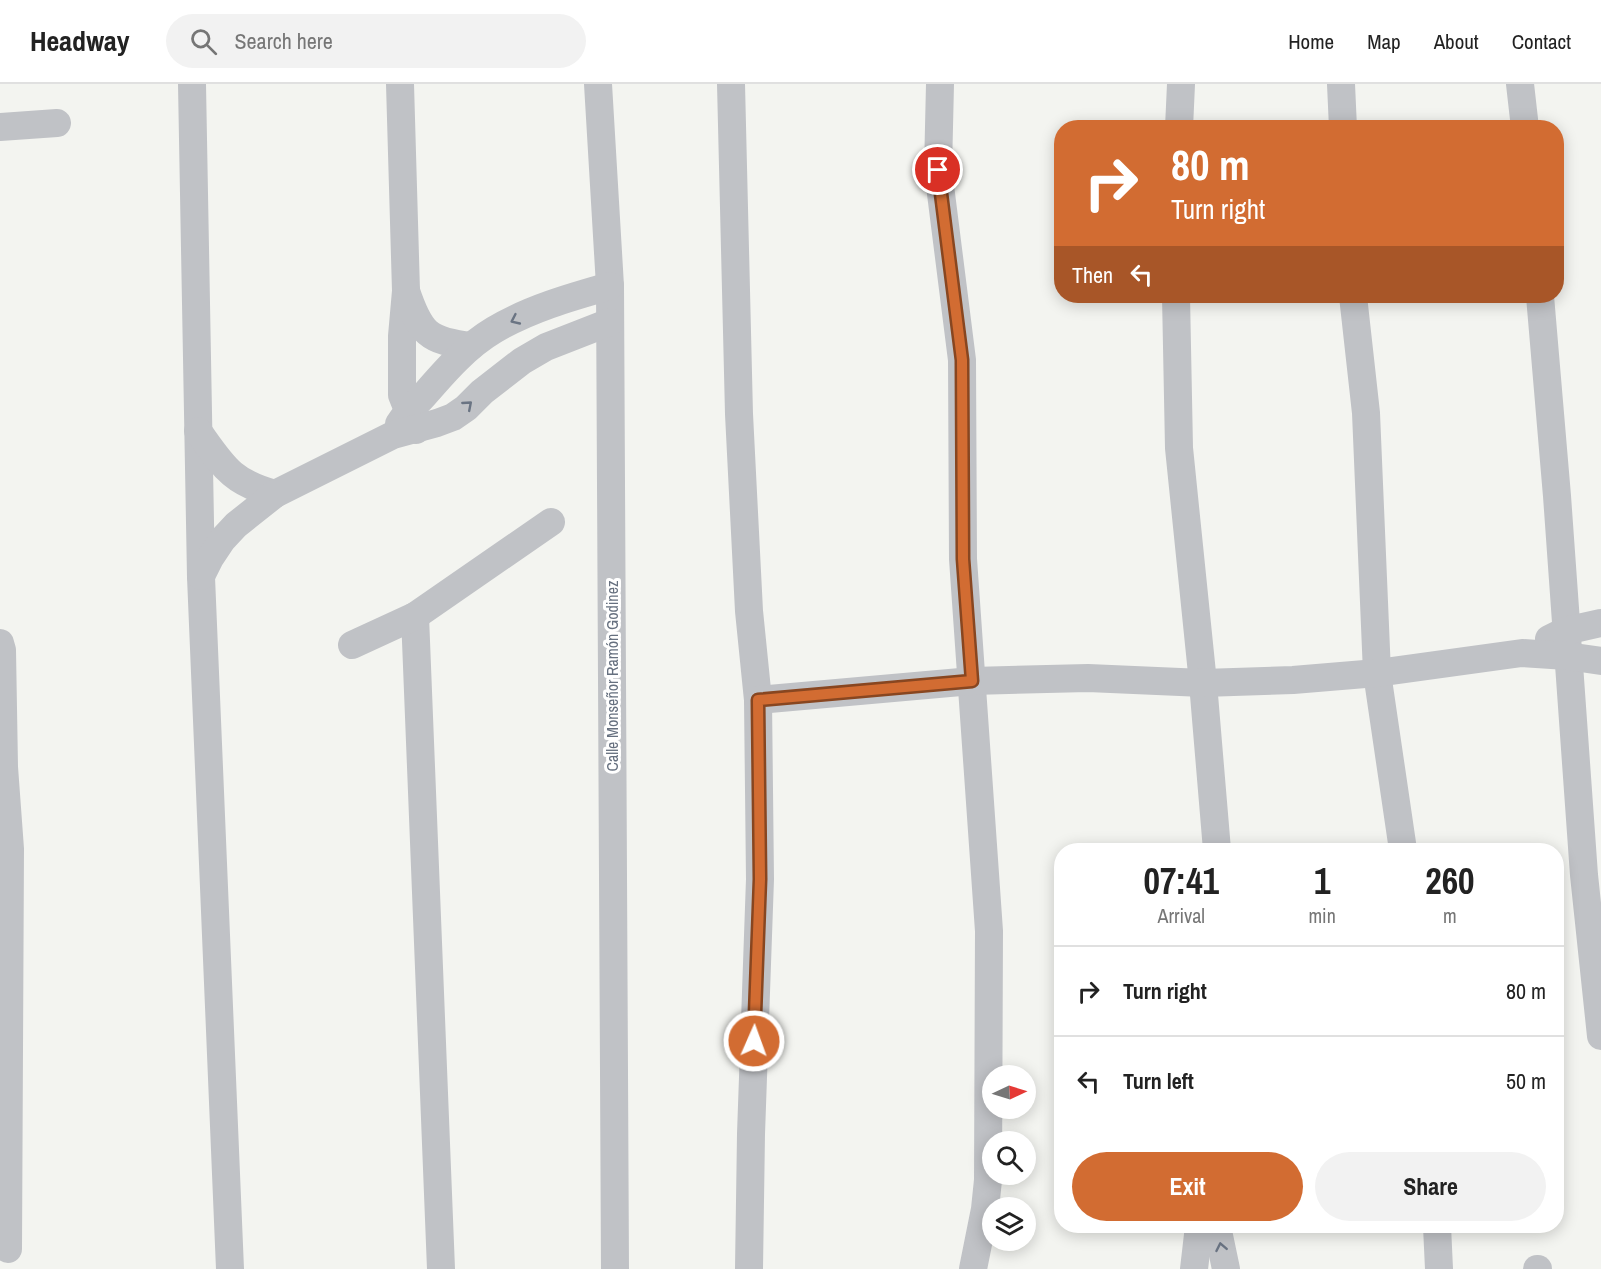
<!DOCTYPE html>
<html lang="en">
<head>
<meta charset="utf-8">
<style>
	:root { --surface:#fff; --page:#f2f2f2; --text:#222; --muted:#767676; --line:#e0e0e0; --accent:#d26c32 }
	body { margin:0; font-family:"Archivo Narrow",sans-serif; background:var(--page); color:var(--text); height:100vh; display:flex; flex-direction:column; font-size:22px; white-space:nowrap }
	* { box-sizing:border-box; margin:0 }
	p { font-size:20px; color:var(--muted) }
	.icon { flex:none; width:33px; height:33px; fill:none; stroke:currentColor; stroke-width:2; stroke-linecap:round; stroke-linejoin:round }
	.map { position:relative; flex:1; overflow:hidden }
	.drawer { position:absolute; left:1054px; top:759px; width:510px; height:390px; display:flex; flex-direction:column; background:var(--surface); border-radius:24px; box-shadow:0 3px 15px #0003 }
	.drawer>* { flex:none }
	.top-card { position:absolute; left:1054px; top:36px; width:510px; height:183px; border-radius:24px; box-shadow:0 3px 15px #0003; background:#d26c32; color:#fff; overflow:hidden }
	.needle { width:39px; rotate:86deg }
	.buttons { position:absolute; left:982px; top:981px; display:grid; gap:12px }
	.buttons a { display:grid; place-items:center; width:54px; height:54px; border-radius:50%; background:var(--surface); box-shadow:0 3px 15px #0003; font-size:30px }
	.pin { position:absolute; display:grid; place-items:center; width:51px; height:51px; color:#fff; margin:-26px; border:3px solid #fff; border-radius:50%; box-shadow:0 2px 6px #0007 }
	.me { position:absolute; width:66px; margin:-33px; rotate:2deg; stroke-linejoin:round; filter:drop-shadow(0 0 4px #0008) }
	.turn { display:flex; align-items:center; gap:21px; height:126px; padding:0 18px; font-size:27px }
	.turn .icon { width:78px; height:78px; stroke-width:2.5 }
	.turn b { display:block; font-size:42px; line-height:51px }
	.then { display:flex; align-items:center; height:57px; padding:0 18px; background:#0003; gap:12px; font-size:22px }
	.eta { display:flex; justify-content:space-evenly; align-items:center; height:102px; text-align:center }
	.eta b { font-size:36px; font-weight:700; line-height:42px }
	.button { display:flex; gap:12px; margin-top:auto; padding:12px 18px }
	.button a { flex:1; height:69px; border-radius:36px; background:var(--accent); color:#fff; font-size:24px; font-weight:700; line-height:69px; text-align:center }
	.button a+a { background:var(--page); color:var(--text) }
	ul { padding:0; list-style:none }
	li { display:flex; align-items:center; gap:18px; height:90px; padding:0 18px; border-top:2px solid var(--line) }
	li div { flex:1 }
	li b { display:block; font-size:22px }
	li em { font-style:normal }
	header { display:flex; align-items:center; gap:36px; box-sizing:border-box; height:84px; padding:0 30px; background:var(--surface); border-bottom:2px solid var(--line) }
	header strong { font-size:28px }
	nav { display:flex; gap:33px; margin-inline-start:auto; font-size:21px }
	.search { width:420px; height:54px; background:var(--page); display:flex; align-items:center; gap:15px; box-sizing:border-box; padding:0 21px; border-radius:33px; color:var(--muted); font-size:22px }
	.map>svg:first-child { display:block }
	.lines { fill:none; stroke-linecap:round; stroke-linejoin:round }
	.minor { stroke:#c0c2c6; stroke-width:28 }
	.oneway { stroke:#6a7483 }
	.route-casing { stroke:#884620; stroke-width:15 }
	.route { stroke:#d26c32; stroke-width:10 }
	.labels { text-anchor:middle; dominant-baseline:central; stroke-width:6; stroke-linejoin:round; paint-order:stroke }
	.street-label { font-size:16px; fill:#66707f; stroke:#fff }
</style>
</head>
<body>
<header>
<strong>Headway</strong>
<div class="search"><svg class="icon" aria-label="search" viewBox="0 0 24 24"><circle cx="10" cy="10" r="6"/><path d="M15 15l6 6"/></svg>Search here</div>
<nav><a>Home</a><a>Map</a><a>About</a><a>Contact</a></nav>
</header>
<div class="map">
<svg width="1601" height="1185" viewBox="0 0 1601 1185">
	<rect width="100%" height="100%" fill="#f3f4f0"/>
	<g class="lines">
		<g class="minor">
			<path d="M 192,0 L 201,493 L 230,1185"/>
			<path d="M 400,0 L 406,207 L 402,252 L 402,311 L 416,346"/>
			<path d="M 598,0 L 610,202 L 615,1185"/>
			<path d="M 731,0 L 739,330 L 749,527 L 758,616 L 760,795 L 751,1050 L 749,1185"/>
			<path d="M 940,0 L 938,86 L 962,276 L 963,475 L 989,847 L 988,1096 L 985,1125 L 973,1185"/>
			<path d="M 1341,0 L 1343,44"/>
			<path d="M 1520,0 L 1525,44"/>
			<path d="M 0,43 L 57,39"/>
			<path d="M 1179,44 L 1181,0"/>
			<path d="M 406,207 C 420,249 428,257 471,262"/>
			<path d="M 1176,212 L 1179,364 L 1203,599 L 1217,766"/>
			<path d="M 1353,212 L 1366,329 L 1377,589 L 1403,766"/>
			<path d="M 1540,212 L 1557,412 L 1584,791 L 1601,952"/>
			<path d="M 399,340 C 408,325 416,321 426,309 C 446,286 467,262 494,246 C 529,225 571,213 610,202"/>
			<path d="M 198,347 C 223,382 231,398 275,410"/>
			<path d="M 201,492 L 210,474 L 222,456 L 236,441 L 275,410 L 393,351 L 437,339 L 453,333 L 466,324 L 482,308 L 522,277 L 546,263 L 610,238"/>
			<path d="M 415,532 L 441,1185"/>
			<path d="M 1549,555 L 1565,547 L 1601,539"/>
			<path d="M 0,559 L 2,566 L 4,683 L 10,765 L 8,1165"/>
			<path d="M 352,561 L 415,532 L 551,438"/>
			<path d="M 758,616 L 972,597 L 1088,594 L 1203,599 L 1293,596 L 1377,589 L 1522,569 L 1567,572 L 1601,577"/>
			<path d="M 1217,1142 L 1226,1185"/>
			<path d="M 1437,1142 L 1439,1185"/>
			<path d="M 1194,1185 L 1199,1142"/>
			<path d="M 1537,1185 L 1538,1185"/>
		</g>
	</g>
	<defs><path id="oneway-chevron" d="M-2-3.5L2.5 0L-2 3.5" fill="none" stroke-width="1.6" stroke-linecap="round" stroke-linejoin="round" transform="scale(1.5)"/></defs>
	<g class="oneway">
		<use href="#oneway-chevron" transform="translate(515 236) rotate(155)"/>
		<use href="#oneway-chevron" transform="translate(468 321) rotate(-41)"/>
		<use href="#oneway-chevron" transform="translate(1221 1163) rotate(-101)"/>
	</g>
	<g class="lines">
		<defs>
			<path id="route" d="M 754,957 L 760,795 L 758,616 L 972,597 L 963,475 L 962,276 L 938,86"/>
		</defs>
		<use href="#route" class="route-casing"/>
		<use href="#route" class="route"/>
	</g>
	<g class="labels">
		<g class="street-label">
			<text transform="translate(612 592) rotate(-90)">Calle Monseñor Ramón Godinez</text>
		</g>
	</g>
</svg>
<div class="buttons">
<a><svg class="needle" viewBox="-14 -14 28 28"><path d="M0-13l5 13h-10z" fill="#e53935"/><path d="M0 13l5-13h-10z" fill="#767676"/></svg></a>
<a><svg class="icon" aria-label="search" viewBox="0 0 24 24"><circle cx="10" cy="10" r="6"/><path d="M15 15l6 6"/></svg></a>
<a><svg class="icon" aria-label="layers" viewBox="0 0 24 24"><path d="M12 4l9 5-9 5-9-5zM3 14l9 5 9-5"/></svg></a>
</div>
<div class="pin" style="left:938px;top:86px;background:#d93025"><svg class="icon" aria-label="arrive" viewBox="0 0 24 24"><path d="M6 21V4h12l-3 4 3 4H6"/></svg></div>
<svg class="me" style="left:754px;top:957px" viewBox="-20 -20 40 40"><circle r="17" fill="#d26c32" stroke="#fff" stroke-width="3"/><path d="M0-11L8 9 0 5-8 9z" fill="#fff"/></svg>
<div class="top-card">
<div class="turn"><svg class="icon" aria-label="right" viewBox="0 0 24 24"><path d="M7 20v-9h11M14 6l5 5-5 5"/></svg><div><b>80 m</b>Turn right</div></div>
<div class="then">Then<svg class="icon" aria-label="left" viewBox="0 0 24 24"><path d="M17 20v-9H6M10 6l-5 5 5 5"/></svg></div>
</div>
<section class="drawer">
<div class="eta">
<div><b>07:41</b><p>Arrival</p></div>
<div><b>1</b><p>min</p></div>
<div><b>260</b><p>m</p></div>
</div>
<ul>
<li><svg class="icon" aria-label="right" viewBox="0 0 24 24"><path d="M7 20v-9h11M14 6l5 5-5 5"/></svg><div><b>Turn right</b></div><em>80 m</em></li>
<li><svg class="icon" aria-label="left" viewBox="0 0 24 24"><path d="M17 20v-9H6M10 6l-5 5 5 5"/></svg><div><b>Turn left</b></div><em>50 m</em></li>
</ul>
<div class="button"><a>Exit</a><a>Share</a></div>
</section>
</div>
</body>
</html>
